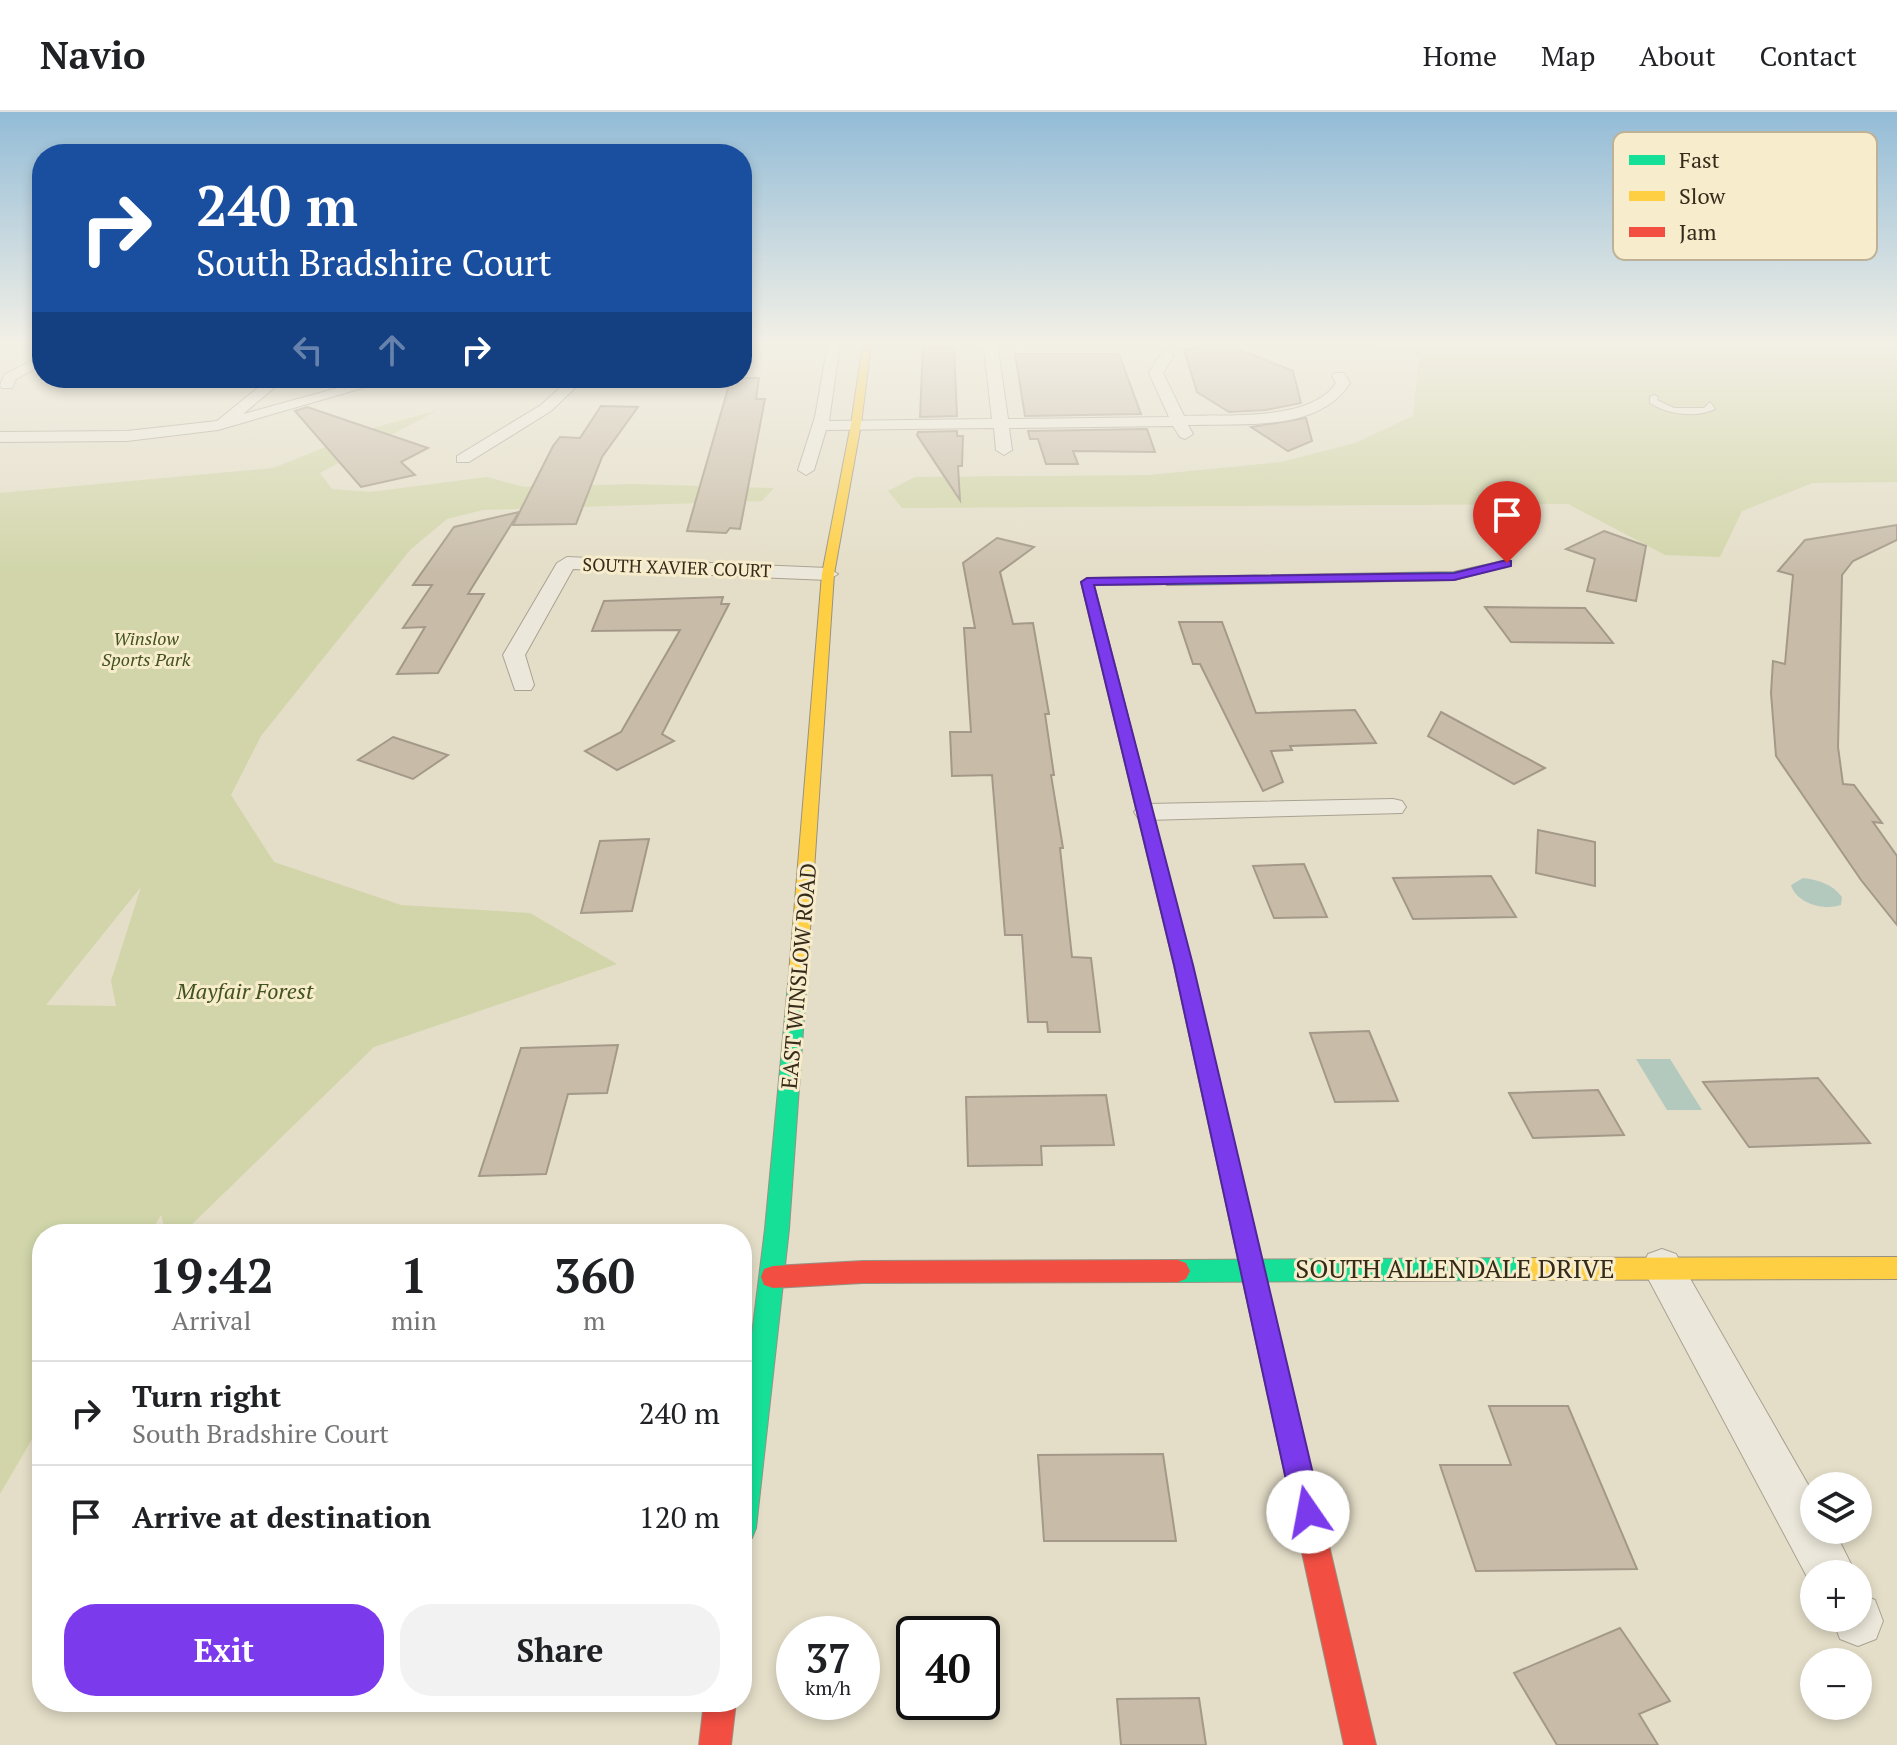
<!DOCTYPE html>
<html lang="en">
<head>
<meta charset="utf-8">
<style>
	:root { --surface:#fff; --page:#f2f2f2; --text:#202124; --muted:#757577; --line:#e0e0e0; --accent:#7c3aed }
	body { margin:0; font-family:"PT Serif",serif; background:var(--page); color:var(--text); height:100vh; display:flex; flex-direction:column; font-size:30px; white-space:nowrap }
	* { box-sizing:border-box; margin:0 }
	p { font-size:26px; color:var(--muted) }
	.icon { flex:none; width:44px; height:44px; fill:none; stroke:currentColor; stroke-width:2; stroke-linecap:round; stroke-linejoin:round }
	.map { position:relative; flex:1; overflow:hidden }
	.side { position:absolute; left:32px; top:1112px; width:720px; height:488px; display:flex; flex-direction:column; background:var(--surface); border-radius:32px; box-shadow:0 4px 12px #0003 }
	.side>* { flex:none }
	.hud { position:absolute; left:32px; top:32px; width:720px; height:244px; border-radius:32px; box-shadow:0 4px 12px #0003; background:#1a4fa0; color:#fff; overflow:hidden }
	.tools { position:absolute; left:1800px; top:1360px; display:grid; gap:16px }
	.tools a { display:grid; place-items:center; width:72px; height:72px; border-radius:50%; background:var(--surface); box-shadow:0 4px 12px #0003; font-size:40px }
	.speed { position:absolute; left:776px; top:1504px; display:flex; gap:16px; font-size:40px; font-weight:700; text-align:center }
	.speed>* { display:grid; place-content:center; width:104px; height:104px; border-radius:50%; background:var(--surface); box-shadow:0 4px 12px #0003; line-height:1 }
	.speed small { font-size:20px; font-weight:400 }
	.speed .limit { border:4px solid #111; border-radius:12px; background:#fff; color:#111 }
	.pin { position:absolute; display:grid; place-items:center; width:68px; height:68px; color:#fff; margin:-82px -34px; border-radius:50% 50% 50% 0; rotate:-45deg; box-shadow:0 0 8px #0007 }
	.pin .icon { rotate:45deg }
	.me { position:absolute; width:88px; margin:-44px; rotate:348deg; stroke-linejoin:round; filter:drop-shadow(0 0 6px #0008) }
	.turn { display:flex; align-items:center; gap:28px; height:168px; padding:0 32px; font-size:36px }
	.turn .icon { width:104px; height:104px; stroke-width:2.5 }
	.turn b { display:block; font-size:56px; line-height:68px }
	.lanes { display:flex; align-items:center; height:76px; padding:0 32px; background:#0003; justify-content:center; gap:40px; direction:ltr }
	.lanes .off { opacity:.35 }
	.eta { display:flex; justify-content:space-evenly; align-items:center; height:136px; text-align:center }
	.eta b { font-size:48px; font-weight:700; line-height:56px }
	.button { display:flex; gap:16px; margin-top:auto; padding:16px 32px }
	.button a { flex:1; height:92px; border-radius:32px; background:var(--accent); color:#fff; font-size:32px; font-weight:700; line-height:92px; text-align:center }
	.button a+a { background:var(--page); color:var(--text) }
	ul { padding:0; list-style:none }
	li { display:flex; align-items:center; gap:24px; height:104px; padding:0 32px; border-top:2px solid var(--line) }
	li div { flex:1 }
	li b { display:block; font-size:30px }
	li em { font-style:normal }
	header { display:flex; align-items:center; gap:48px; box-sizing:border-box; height:112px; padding:0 40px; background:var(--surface); border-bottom:2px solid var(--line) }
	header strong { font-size:38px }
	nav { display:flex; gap:44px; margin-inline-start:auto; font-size:28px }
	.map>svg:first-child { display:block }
	.green { fill:#d1d5a9; fill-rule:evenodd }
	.water { fill:#b4c9be }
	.building { fill:#c8bca9; stroke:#a49988; stroke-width:2 }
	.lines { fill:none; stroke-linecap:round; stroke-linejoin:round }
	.lane-casing { stroke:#a8a292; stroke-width:2 }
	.street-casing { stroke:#a8a292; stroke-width:2 }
	.fast-casing { stroke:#989182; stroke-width:2 }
	.slow-casing { stroke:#989182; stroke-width:2 }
	.jam-casing { stroke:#989182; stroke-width:2 }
	.lane { fill:#ebe7da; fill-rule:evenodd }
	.street { fill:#ebe7da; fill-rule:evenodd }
	.fast { fill:#16e098; fill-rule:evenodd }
	.slow { fill:#ffcf43; fill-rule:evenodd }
	.jam { fill:#f24e42; fill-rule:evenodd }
	.route { fill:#7c3aed; stroke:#51269a; stroke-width:2 }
	.labels { text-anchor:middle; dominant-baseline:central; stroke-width:6; stroke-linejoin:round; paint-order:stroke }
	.far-street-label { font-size:18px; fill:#362a1a; stroke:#f7edcc }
	.far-park-label { font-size:18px; font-style:italic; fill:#435320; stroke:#f7edcc }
	.street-label { font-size:22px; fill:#362a1a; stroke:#f7edcc }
	.park-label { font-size:22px; font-style:italic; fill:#435320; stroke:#f7edcc }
	.near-street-label { font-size:26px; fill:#362a1a; stroke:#f7edcc }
	.key { fill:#f7edcc; stroke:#bdb297; stroke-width:2 }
	.key-label { font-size:22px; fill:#362a1a }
</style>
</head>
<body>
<header>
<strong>Navio</strong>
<nav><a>Home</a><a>Map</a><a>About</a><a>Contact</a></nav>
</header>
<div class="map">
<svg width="1897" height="1633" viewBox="0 0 1897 1633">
	<rect width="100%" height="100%" fill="#e4dec8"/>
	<g class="green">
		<path d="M 1323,232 L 1897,232 L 1897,370 L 1813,371 L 1742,399 L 1720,445 L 1665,443 L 1568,392 L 902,396 L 888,379 L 915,365 L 1148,363 L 1281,350 L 1355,331 L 1413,304 L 1419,245 Z"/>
		<path d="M 436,299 L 320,361 L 332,377 L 370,380 L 487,365 L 524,375 L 633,372 L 774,376 L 762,389 L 483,398 L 447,407 L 410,438 L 261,624 L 231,683 L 274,750 L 401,793 L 530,801 L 617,852 L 374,935 L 182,1122 L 166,1122 L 161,1103 L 150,1122 L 42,1122 L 42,1310 L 0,1382 L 0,381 L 273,356 L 373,316 ZM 141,775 L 111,869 L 116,894 L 46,893 Z"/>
	</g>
	<g class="water">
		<path d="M 1803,766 C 1819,768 1832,772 1842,785 L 1841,793 C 1823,799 1796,791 1791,773 Z"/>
		<path d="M 1636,947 L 1670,947 L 1702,998 L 1667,998 Z"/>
	</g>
	<g class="building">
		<path d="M 1225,232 L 1293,259 L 1301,291 L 1266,298 L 1229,300 L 1197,280 L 1184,238 Z"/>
		<path d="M 923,235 L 954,235 L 957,304 L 920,305 Z"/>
		<path d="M 1015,242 L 1119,242 L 1141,302 L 1025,304 Z"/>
		<path d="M 731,266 L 759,266 L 756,287 L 765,287 L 740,417 L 730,416 L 726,421 L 687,419 Z"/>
		<path d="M 601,294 L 638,295 L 602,345 L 576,412 L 513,413 L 553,334 L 560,325 L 580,326 Z"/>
		<path d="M 307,295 L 428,336 L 401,350 L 415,363 L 361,375 L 295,299 Z"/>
		<path d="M 1306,306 L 1312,329 L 1288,339 L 1251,315 Z"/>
		<path d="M 1147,317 L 1155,340 L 1073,339 L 1078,352 L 1046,352 L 1038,327 L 1030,327 L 1028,319 Z"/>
		<path d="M 957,319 L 957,324 L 963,324 L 962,354 L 958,354 L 960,388 L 917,323 L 918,320 Z"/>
		<path d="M 519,400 L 468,482 L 484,482 L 438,561 L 397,562 L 425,515 L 403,516 L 432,473 L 413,473 L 454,415 Z"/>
		<path d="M 1897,413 L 1897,428 L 1853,449 L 1842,463 L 1838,635 L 1843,672 L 1854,673 L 1882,711 L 1873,710 L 1897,744 L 1897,813 L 1861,768 L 1776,644 L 1771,581 L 1773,549 L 1785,552 L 1793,463 L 1778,459 L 1805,428 Z"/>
		<path d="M 1604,419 L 1646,434 L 1636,489 L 1587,479 L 1595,447 L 1566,437 Z"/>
		<path d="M 997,426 L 1034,435 L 1000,460 L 1013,512 L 1033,511 L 1049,602 L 1045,602 L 1054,663 L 1051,663 L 1063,736 L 1060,736 L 1072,845 L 1091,846 L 1100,920 L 1048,920 L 1047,910 L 1028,910 L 1022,823 L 1005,823 L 992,663 L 952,664 L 950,620 L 971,620 L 964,516 L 975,516 L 963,451 Z"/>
		<path d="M 723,485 L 721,492 L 729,492 L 662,622 L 674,629 L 617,658 L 585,639 L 621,620 L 680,518 L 592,519 L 604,489 Z"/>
		<path d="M 1485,495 L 1585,496 L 1613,531 L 1511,530 Z"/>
		<path d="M 1179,510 L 1222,510 L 1256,601 L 1355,598 L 1376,631 L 1290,634 L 1292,638 L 1271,639 L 1283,670 L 1263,679 L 1200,552 L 1193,552 Z"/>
		<path d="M 1441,600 L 1545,656 L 1514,672 L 1428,624 Z"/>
		<path d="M 393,625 L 448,643 L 413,667 L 358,648 Z"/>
		<path d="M 1538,718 L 1595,730 L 1595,774 L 1536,761 Z"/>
		<path d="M 649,727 L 632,799 L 581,801 L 600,729 Z"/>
		<path d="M 1304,752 L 1327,805 L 1274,806 L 1253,754 Z"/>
		<path d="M 1491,764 L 1516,805 L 1413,807 L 1393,766 Z"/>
		<path d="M 1369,919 L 1398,989 L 1335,990 L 1310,921 Z"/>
		<path d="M 618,933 L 607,981 L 568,982 L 546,1062 L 479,1064 L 521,936 Z"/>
		<path d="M 1818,966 L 1870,1031 L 1749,1035 L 1703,970 Z"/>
		<path d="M 1598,978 L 1624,1023 L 1533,1026 L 1509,981 Z"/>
		<path d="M 1106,983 L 1114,1033 L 1041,1034 L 1042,1053 L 968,1054 L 966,985 Z"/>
		<path d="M 1489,1294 L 1568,1294 L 1637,1457 L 1476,1459 L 1440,1353 L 1511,1353 Z"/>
		<path d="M 1163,1342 L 1176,1429 L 1044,1429 L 1038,1343 Z"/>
		<path d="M 1620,1516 L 1670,1589 L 1639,1602 L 1658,1633 L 1557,1633 L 1514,1561 Z"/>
		<path d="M 1199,1586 L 1206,1633 L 1121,1633 L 1117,1587 Z"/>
	</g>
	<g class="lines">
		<defs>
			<path id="lane" d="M 1654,283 L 1658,285 L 1657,288 L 1674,296 L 1704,296 L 1710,290 L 1715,297 C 1696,306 1668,303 1650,291 L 1650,285 Z"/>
			<g id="street">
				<path d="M 828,232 L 840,232 L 829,309 L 992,307 L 984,237 L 987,232 L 999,232 L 998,237 L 1008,307 L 1169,305 L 1149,261 L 1162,240 L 1167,239 L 1174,243 L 1163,261 L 1184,304 C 1226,302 1311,310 1336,271 L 1332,264 L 1334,261 L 1344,261 L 1350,271 C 1319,321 1240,311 1188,313 L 1193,322 L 1185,327 L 1180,325 L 1173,314 L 1009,316 L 1012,338 L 1004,343 L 996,338 L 994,316 L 826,318 L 814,358 L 806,363 L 798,358 L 815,305 Z"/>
				<path d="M 42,244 L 42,253 L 16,267 L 12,276 L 2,276 L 0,273 L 5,262 Z"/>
				<path d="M 270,266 L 286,266 L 243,302 L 374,266 L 397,266 L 218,318 L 127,329 L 0,330 L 0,320 L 127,319 L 217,309 Z"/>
				<path d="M 561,266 L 575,266 L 576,275 L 551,299 L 469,350 L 457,350 L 457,344 L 541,293 L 562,274 Z"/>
				<path d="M 567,445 L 828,456 L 838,462 L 828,468 L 573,457 L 525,543 L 534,573 L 531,578 L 515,578 L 503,543 L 557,451 Z"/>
				<path d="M 1393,687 L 1402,689 L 1406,695 L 1402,701 L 1147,708 L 1138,706 L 1134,700 L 1138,694 L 1147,692 Z"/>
				<path d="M 1662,1137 L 1676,1142 L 1814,1383 L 1814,1418 L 1834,1418 L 1856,1462 L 1814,1462 L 1814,1478 L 1642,1155 L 1648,1142 Z"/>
				<path d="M 1858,1481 L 1875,1488 L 1883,1509 L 1876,1527 L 1858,1534 L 1840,1527 L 1832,1506 L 1858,1506 Z"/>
			</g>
			<g id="fast">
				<path d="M 1507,448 L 1511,449 L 1511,453 L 1454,468 L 1167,473 L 1161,469 L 1167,465 L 1454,460 Z"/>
				<path d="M 798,855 L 807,862 L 789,1117 L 756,1416 L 752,1426 L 742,1430 L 742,1303 L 765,1117 L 789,862 Z"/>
				<path d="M 1531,1146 L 1539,1149 L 1543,1157 L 1539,1165 L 1531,1168 L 1178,1170 L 1170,1167 L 1166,1159 L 1170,1151 L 1178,1148 Z"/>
			</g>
			<g id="slow">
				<path d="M 863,232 L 871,232 L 861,312 L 834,462 L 807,862 L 798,869 L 789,862 L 822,462 L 851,312 Z"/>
				<path d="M 1167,465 L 1171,466 L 1171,472 L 1094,473 L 1192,853 L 1242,1064 L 1239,1071 L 1231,1073 L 1223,1071 L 1220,1064 L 1174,853 L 1081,470 L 1087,466 Z"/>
				<path d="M 1897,1145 L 1897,1167 L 1531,1168 L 1523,1165 L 1519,1157 L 1523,1149 L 1531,1146 Z"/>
			</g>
			<g id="jam">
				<path d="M 1231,1055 L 1239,1057 L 1242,1064 L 1376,1633 L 1344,1633 L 1220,1064 L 1223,1057 Z"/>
				<path d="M 1178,1148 L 1186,1151 L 1190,1159 L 1186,1167 L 1178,1170 L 863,1171 L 773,1176 L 764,1173 L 761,1165 L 764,1157 L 773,1154 L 863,1149 Z"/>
				<path d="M 704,1590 L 736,1590 L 731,1633 L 699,1633 Z"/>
			</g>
		</defs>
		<use href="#lane" class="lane-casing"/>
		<use href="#street" class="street-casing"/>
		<use href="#fast" class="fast-casing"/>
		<use href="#slow" class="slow-casing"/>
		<use href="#jam" class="jam-casing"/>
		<use href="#lane" class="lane"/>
		<use href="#street" class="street"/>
		<use href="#fast" class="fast"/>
		<use href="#slow" class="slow"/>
		<use href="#jam" class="jam"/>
	</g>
	<linearGradient id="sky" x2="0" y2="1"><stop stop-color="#93bcd7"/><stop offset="0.5" stop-color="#f3f0e6"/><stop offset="1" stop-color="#f3f0e6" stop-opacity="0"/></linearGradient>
	<rect width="1897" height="461" fill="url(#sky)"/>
	<path class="route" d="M 1507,448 L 1511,449 L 1511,454 L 1454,468 L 1094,473 L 1193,853 L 1322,1400 L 1318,1410 L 1308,1414 L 1298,1410 L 1293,1400 L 1174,853 L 1081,470 L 1087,466 L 1454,461 Z"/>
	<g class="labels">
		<g class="far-street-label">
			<text transform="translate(677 455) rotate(2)">SOUTH XAVIER COURT</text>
		</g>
		<g class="far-park-label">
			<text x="146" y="526">Winslow<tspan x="146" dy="21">Sports Park</tspan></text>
		</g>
		<g class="street-label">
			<text transform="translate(798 864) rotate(-85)">EAST WINSLOW ROAD</text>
		</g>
		<g class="park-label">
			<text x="245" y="878">Mayfair Forest</text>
		</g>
		<g class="near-street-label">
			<text x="1455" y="1156">SOUTH ALLENDALE DRIVE</text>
		</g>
	</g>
	<rect x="1613" y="20" width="264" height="128" rx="12" class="key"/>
	<rect x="1629" y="43" width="36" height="10" fill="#16e098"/>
	<rect x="1629" y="79" width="36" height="10" fill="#ffcf43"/>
	<rect x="1629" y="115" width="36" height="10" fill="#f24e42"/>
	<g class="key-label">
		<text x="1679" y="56">Fast</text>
		<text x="1679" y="92">Slow</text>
		<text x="1679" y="128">Jam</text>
	</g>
</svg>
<div class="tools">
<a><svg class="icon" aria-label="layers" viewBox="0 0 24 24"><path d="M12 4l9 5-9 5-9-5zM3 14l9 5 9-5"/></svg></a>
<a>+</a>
<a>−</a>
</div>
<div class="speed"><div>37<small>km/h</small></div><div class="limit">40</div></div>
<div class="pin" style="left:1507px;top:451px;background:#d93025"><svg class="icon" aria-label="arrive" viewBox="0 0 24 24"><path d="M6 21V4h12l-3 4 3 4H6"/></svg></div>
<svg class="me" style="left:1308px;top:1400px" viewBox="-20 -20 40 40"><circle r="19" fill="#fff"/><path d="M0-13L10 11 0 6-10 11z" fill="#7c3aed"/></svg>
<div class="hud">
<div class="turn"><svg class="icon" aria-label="right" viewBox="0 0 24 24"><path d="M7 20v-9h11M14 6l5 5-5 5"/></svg><div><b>240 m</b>South Bradshire Court</div></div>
<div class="lanes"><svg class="icon off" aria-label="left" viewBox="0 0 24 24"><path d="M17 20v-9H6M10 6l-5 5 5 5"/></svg><svg class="icon off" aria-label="ahead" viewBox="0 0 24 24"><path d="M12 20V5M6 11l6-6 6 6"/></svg><svg class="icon" aria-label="right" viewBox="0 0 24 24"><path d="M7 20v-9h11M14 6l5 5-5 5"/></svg></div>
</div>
<section class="side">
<div class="eta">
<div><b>19:42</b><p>Arrival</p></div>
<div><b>1</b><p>min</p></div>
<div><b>360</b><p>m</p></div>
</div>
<ul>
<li><svg class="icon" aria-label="right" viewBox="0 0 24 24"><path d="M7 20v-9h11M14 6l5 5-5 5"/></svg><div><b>Turn right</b><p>South Bradshire Court</p></div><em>240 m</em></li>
<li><svg class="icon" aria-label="arrive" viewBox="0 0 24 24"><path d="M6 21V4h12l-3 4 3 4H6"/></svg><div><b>Arrive at destination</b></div><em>120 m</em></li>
</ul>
<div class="button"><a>Exit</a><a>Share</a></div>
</section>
</div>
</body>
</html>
